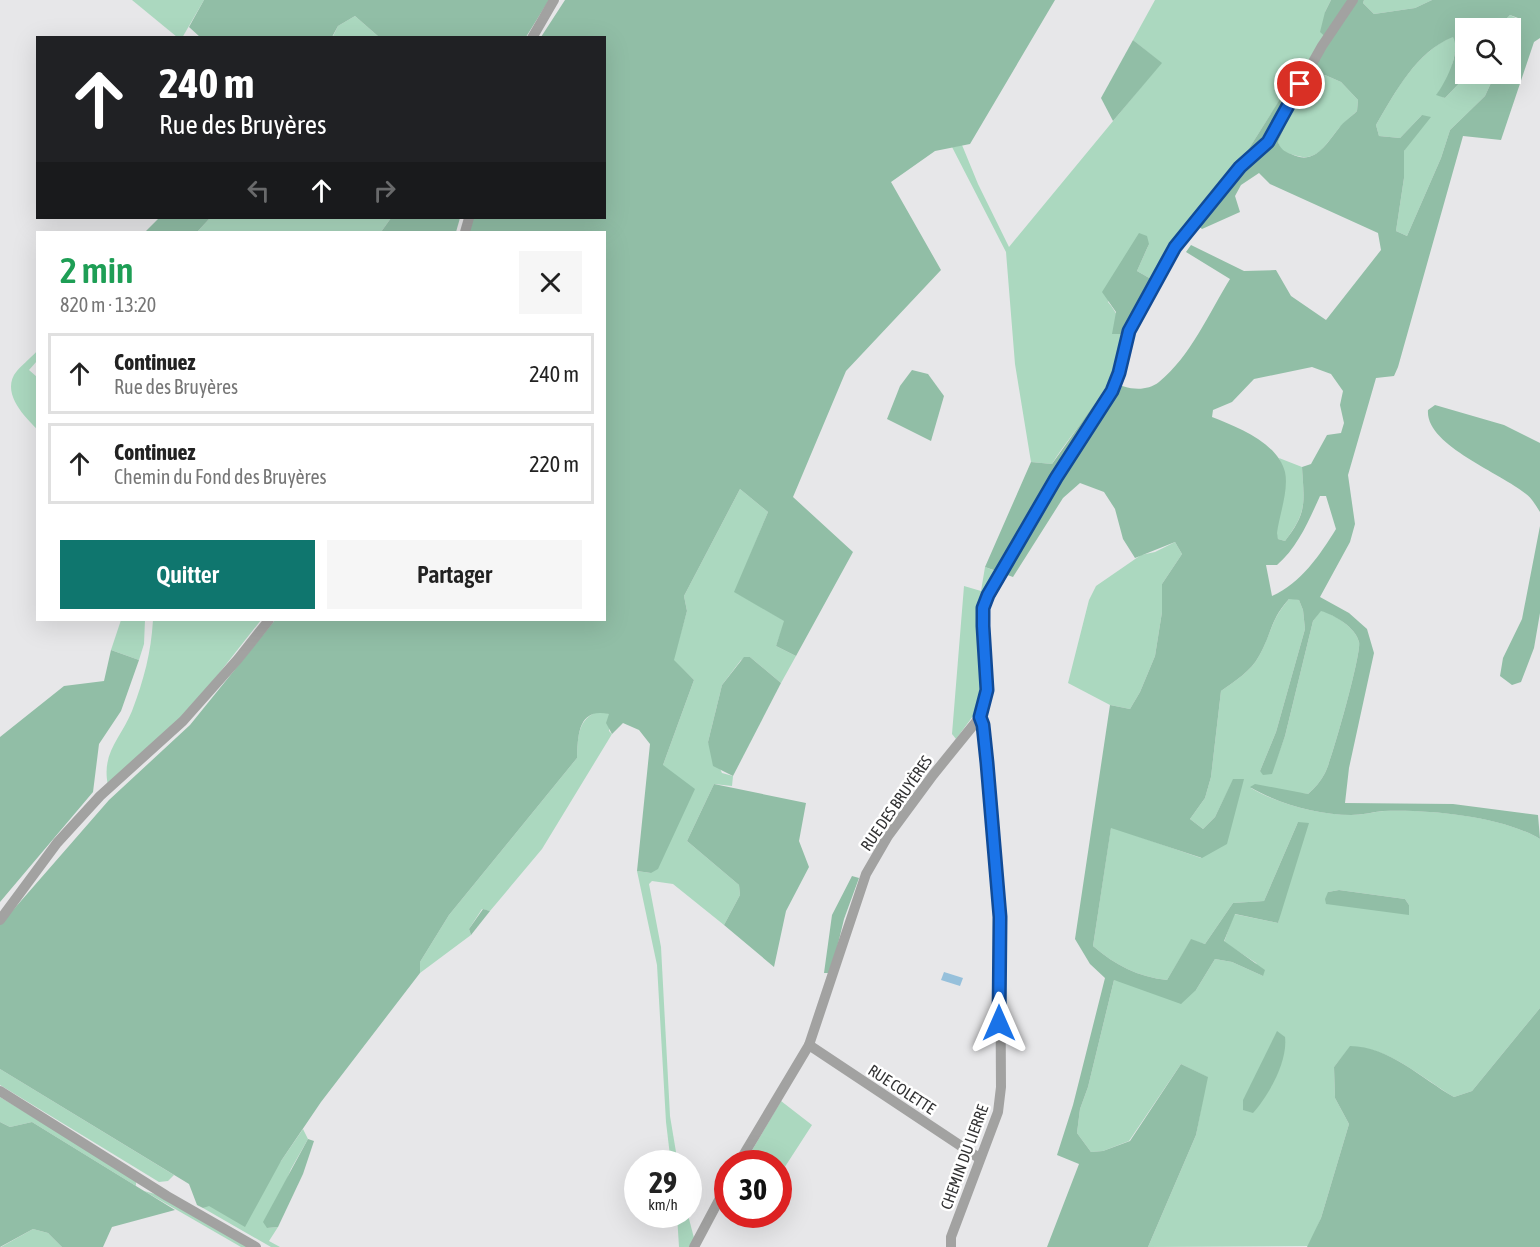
<!DOCTYPE html>
<html lang="fr">
<head>
<meta charset="utf-8">
<style>
	:root { --surface:#fff; --page:#f6f6f6; --text:#222; --muted:#767676; --line:#e0e0e0; --accent:#0f766e }
	body { margin:0; font-family:"Asap Condensed",sans-serif; background:var(--page); color:var(--text); height:100vh; display:flex; flex-direction:column; font-size:22px; white-space:nowrap }
	* { box-sizing:border-box; margin:0 }
	p { font-size:20px; color:var(--muted) }
	.icon { flex:none; width:33px; height:33px; fill:none; stroke:currentColor; stroke-width:2; stroke-linecap:round; stroke-linejoin:round }
	.map { position:relative; flex:1; overflow:hidden }
	.drawer { position:absolute; left:36px; top:231px; width:570px; height:390px; display:flex; flex-direction:column; background:var(--surface); border-radius:0px; box-shadow:0 6px 24px #0002 }
	.drawer>* { flex:none }
	.top-card { position:absolute; left:36px; top:36px; width:570px; height:183px; border-radius:0px; box-shadow:0 6px 24px #0002; background:#202124; color:#fff; overflow:hidden }
	.buttons { position:absolute; left:1455px; top:18px; display:grid; gap:12px }
	.buttons a { display:grid; place-items:center; width:66px; height:66px; border-radius:0px; background:var(--surface); box-shadow:0 6px 24px #0002; font-size:30px }
	.speed { position:absolute; left:624px; top:1150px; display:flex; gap:12px; font-size:30px; font-weight:700; text-align:center }
	.speed>* { display:grid; place-content:center; width:78px; height:78px; border-radius:50%; background:var(--surface); box-shadow:0 6px 24px #0002; line-height:1 }
	.speed small { font-size:15px; font-weight:400 }
	.speed .limit { border:9px solid #d22; background:#fff; color:#111 }
	.pin { position:absolute; display:grid; place-items:center; width:51px; height:51px; color:#fff; margin:-26px; border:3px solid #fff; border-radius:50%; box-shadow:0 2px 6px #0007 }
	.me { position:absolute; width:66px; margin:-33px; rotate:0deg; stroke-linejoin:round; filter:drop-shadow(0 0 4px #0008) }
	.turn { display:flex; align-items:center; gap:21px; height:126px; padding:0 24px; font-size:27px }
	.turn .icon { width:78px; height:78px; stroke-width:2.5 }
	.turn b { display:block; font-size:42px; line-height:51px }
	.lanes { display:flex; align-items:center; height:57px; padding:0 24px; background:#0003; justify-content:center; gap:30px; direction:ltr }
	.lanes .off { opacity:.35 }
	.round { display:grid; place-items:center; flex:none; width:63px; height:63px; border-radius:0px; background:var(--page) }
	.headline { display:flex; align-items:center; justify-content:space-between; height:102px; padding:0 24px }
	h1 { font-size:36px; font-weight:600; line-height:45px; color:#1e9e55 }
	.primary-button { display:flex; gap:12px; margin-top:auto; padding:12px 24px }
	.primary-button a { flex:1; height:69px; border-radius:0px; background:var(--accent); color:#fff; font-size:24px; font-weight:600; line-height:69px; text-align:center }
	.primary-button a+a { background:var(--page); color:var(--text) }
	ul { padding:0; list-style:none }
	li { display:flex; align-items:center; gap:18px; height:81px; margin:0 12px 9px; padding:0 12px; border:3px solid var(--line); border-radius:0px }
	li div { flex:1 }
	li b { display:block; font-size:22px }
	li em { font-style:normal }
	.map>svg:first-child { display:block }
	.green { fill:#abd8bf; fill-rule:evenodd }
	.forest { fill:#91bea6; fill-rule:evenodd }
	.water { fill:#96c0db }
	.lines { fill:none; stroke-linecap:round; stroke-linejoin:round }
	.minor { stroke:#a2a2a1; stroke-width:10 }
	.route-casing { stroke:#114b97; stroke-width:15 }
	.route { stroke:#1a73e8; stroke-width:10 }
	.labels { text-anchor:middle; dominant-baseline:central; stroke-width:5; stroke-linejoin:round; paint-order:stroke }
	.street-label { font-size:16px; fill:#323233; stroke:#fff }
</style>
</head>
<body>
<div class="map">
<svg width="1540" height="1247" viewBox="0 0 1540 1247">
	<rect width="100%" height="100%" fill="#e7e7e9"/>
	<g class="green">
		<path d="M 132,0 L 204,0 L 182,38 L 177,37 Z"/>
		<path d="M 1155,0 L 1331,0 L 1325,12 L 1330,41 L 1314,64 L 1304,62 L 1243,158 L 1212,190 L 1177,235 L 1151,279 L 1137,271 L 1149,244 L 1108,302 C 1153,353 1078,420 1052,464 L 1031,462 L 1015,364 L 1006,252 L 952,147 L 962,145 L 978,184 L 1009,247 L 1161,63 L 1133,40 Z"/>
		<path d="M 1364,0 L 1432,0 L 1415,8 L 1374,14 L 1363,3 Z"/>
		<path d="M 1510,15 L 1518,19 L 1511,37 L 1510,28 L 1497,28 Z"/>
		<path d="M 355,16 L 379,37 L 332,38 L 338,26 Z"/>
		<path d="M 1454,36 L 1457,44 L 1449,79 L 1437,94 L 1445,98 L 1468,74 L 1495,74 L 1485,96 L 1450,130 L 1441,158 L 1407,236 L 1396,231 L 1404,178 L 1404,151 L 1422,115 L 1400,138 L 1379,136 L 1376,125 C 1396,91 1416,52 1454,36 Z"/>
		<path d="M 1325,75 L 1341,82 L 1358,100 L 1357,111 C 1351,117 1344,122 1339,128 C 1319,153 1315,166 1281,150 L 1278,142 C 1290,117 1300,90 1325,75 Z"/>
		<path d="M 210,218 L 391,218 L 381,232 L 197,232 Z"/>
		<path d="M 37,351 L 37,361 L 29,370 L 37,377 L 37,429 C 25,417 3,395 14,375 C 19,367 31,358 37,351 Z"/>
		<path d="M 1279,458 L 1302,467 C 1304,501 1308,511 1285,541 L 1278,539 L 1276,533 L 1285,474 Z"/>
		<path d="M 740,489 L 768,512 L 735,592 L 785,621 L 776,646 L 796,656 L 781,683 L 750,657 L 741,660 L 722,685 L 708,742 L 722,773 L 733,776 L 732,786 L 714,784 L 687,841 L 739,885 L 740,895 L 724,925 L 673,884 L 652,881 L 649,884 L 661,947 L 670,1116 L 678,1164 L 671,1164 L 666,1122 L 657,965 L 637,871 L 651,873 L 663,765 L 694,680 L 673,660 L 687,611 L 684,596 Z"/>
		<path d="M 1175,542 L 1182,554 L 1162,584 L 1162,612 L 1155,656 L 1140,692 L 1130,709 L 1110,705 L 1068,683 L 1089,600 L 1096,586 L 1141,555 L 1155,552 Z"/>
		<path d="M 985,567 L 995,571 L 983,596 L 979,618 L 982,694 L 976,712 L 956,739 L 952,734 L 964,586 L 981,591 Z"/>
		<path d="M 1290,598 L 1299,600 L 1303,610 L 1305,629 L 1276,732 L 1260,771 L 1271,774 L 1285,736 L 1313,621 L 1321,610 C 1335,615 1356,628 1359,642 C 1362,652 1332,760 1325,773 C 1321,781 1315,788 1308,794 L 1251,788 C 1278,804 1319,815 1352,815 C 1362,815 1373,812 1384,811 C 1428,809 1502,816 1540,839 L 1540,1008 L 1472,1091 L 1454,1097 C 1422,1078 1388,1046 1350,1047 L 1334,1067 L 1335,1098 L 1349,1124 L 1321,1218 L 1309,1246 L 1148,1247 L 1196,1135 L 1207,1077 L 1181,1064 L 1129,1141 L 1103,1151 L 1091,1152 L 1077,1133 L 1080,1109 L 1088,1087 L 1114,980 L 1196,990 L 1215,959 L 1232,962 L 1263,976 L 1256,963 L 1224,942 L 1234,914 L 1278,923 L 1298,822 L 1264,901 L 1233,903 L 1205,944 L 1191,940 L 1167,980 C 1138,977 1115,965 1093,946 L 1111,827 L 1201,858 L 1233,780 L 1215,817 L 1203,829 L 1190,819 L 1205,798 L 1211,777 L 1221,691 C 1235,681 1251,671 1259,656 C 1272,633 1270,620 1290,598 ZM 1339,890 L 1405,899 L 1409,905 L 1328,892 Z"/>
		<path d="M 121,620 L 145,620 L 144,644 L 139,660 L 111,650 Z"/>
		<path d="M 153,620 L 261,620 L 213,681 L 171,728 L 108,785 C 101,753 121,738 132,711 C 144,679 151,653 153,620 Z"/>
		<path d="M 599,711 L 610,714 L 609,731 L 612,734 L 542,849 L 490,911 L 482,909 L 469,929 L 471,935 L 420,973 L 420,962 L 449,915 L 577,758 C 578,737 577,719 599,711 Z"/>
		<path d="M 0,1069 L 174,1175 L 168,1181 L 159,1182 L 0,1085 Z"/>
		<path d="M 0,1097 L 136,1179 L 136,1186 L 32,1122 L 10,1127 L 0,1122 Z"/>
		<path d="M 781,1101 L 812,1125 L 779,1176 L 778,1164 L 744,1164 Z"/>
		<path d="M 303,1129 L 308,1139 L 291,1169 L 267,1228 L 278,1227 L 269,1241 L 280,1247 L 271,1247 L 203,1208 L 281,1161 Z"/>
		<path d="M 144,1191 L 159,1195 L 252,1247 L 241,1247 Z"/>
		<path d="M 677,1215 L 688,1215 L 694,1238 L 689,1247 L 679,1247 Z"/>
		<path d="M 33,1229 L 48,1233 L 62,1247 L 1,1247 Z"/>
	</g>
	<g class="forest">
		<path d="M 204,0 L 549,0 L 526,37 L 379,37 L 355,16 L 338,26 L 332,37 L 200,37 L 189,27 Z"/>
		<path d="M 565,0 L 1055,0 L 970,144 L 935,151 L 891,182 L 941,270 L 846,371 L 793,497 L 853,552 L 796,656 L 776,646 L 784,621 L 734,592 L 768,512 L 740,489 L 684,596 L 687,611 L 674,660 L 694,680 L 663,765 L 695,789 L 658,869 L 651,873 L 637,871 L 650,744 L 639,730 L 623,723 L 612,734 L 606,723 L 609,714 C 578,707 578,735 577,758 L 449,915 L 420,962 L 420,973 L 321,1102 L 281,1161 L 245,1227 L 209,1206 L 203,1208 L 197,1205 L 189,1184 L 0,1069 L 0,925 L 109,800 L 190,725 L 275,620 L 604,620 L 604,232 L 467,232 L 472,218 L 604,218 L 604,38 L 541,37 Z"/>
		<path d="M 1331,0 L 1364,0 L 1363,3 L 1374,14 L 1415,8 L 1432,0 L 1540,0 L 1540,38 L 1534,42 L 1501,140 L 1463,136 L 1398,367 L 1394,376 L 1376,378 L 1348,475 L 1355,524 L 1350,542 L 1320,597 L 1349,613 L 1367,629 L 1374,653 L 1349,768 L 1345,803 L 1453,804 L 1538,815 L 1540,839 C 1502,816 1427,809 1383,811 C 1373,812 1362,815 1351,815 C 1319,815 1278,804 1250,787 L 1255,784 L 1308,794 C 1315,788 1321,781 1325,773 C 1332,760 1362,652 1359,642 C 1356,628 1335,615 1321,611 L 1313,621 L 1285,736 L 1272,774 L 1263,775 L 1260,771 L 1276,732 L 1305,629 L 1303,610 L 1299,600 L 1289,599 C 1270,620 1272,633 1259,656 C 1251,671 1235,681 1221,691 L 1211,777 L 1205,798 L 1190,819 L 1203,829 L 1215,817 L 1233,779 L 1244,779 L 1227,844 L 1202,858 L 1111,828 L 1093,946 C 1115,965 1138,977 1167,980 L 1191,939 L 1205,944 L 1233,903 L 1264,901 L 1298,822 L 1309,823 L 1278,923 L 1235,914 L 1224,941 L 1265,970 L 1263,976 L 1232,962 L 1215,959 L 1196,990 L 1181,1004 L 1114,980 L 1088,1087 L 1080,1109 L 1077,1133 L 1091,1152 L 1103,1151 L 1130,1141 L 1181,1064 L 1208,1077 L 1196,1135 L 1148,1247 L 1047,1247 L 1079,1164 L 1057,1155 L 1073,1105 L 1105,978 L 1090,964 L 1075,939 L 1110,705 L 1130,709 L 1140,692 L 1155,656 L 1162,612 L 1162,584 L 1182,554 L 1175,542 L 1135,558 L 1123,539 L 1115,509 L 1104,492 L 1080,483 L 1063,498 L 1013,577 L 985,567 L 1031,462 L 1052,464 L 1111,381 C 1125,389 1145,393 1159,382 C 1190,357 1209,313 1230,279 L 1186,252 L 1191,245 L 1244,271 L 1276,270 L 1291,296 L 1326,320 L 1381,250 L 1378,233 L 1270,184 L 1259,173 L 1241,185 L 1235,196 L 1240,212 L 1202,229 L 1197,225 L 1232,178 L 1250,166 L 1243,158 L 1304,61 L 1314,64 L 1330,41 L 1320,32 L 1325,12 ZM 1510,15 L 1518,18 L 1511,37 L 1510,74 L 1495,74 L 1485,96 L 1450,130 L 1441,158 L 1407,236 L 1396,231 L 1404,178 L 1404,151 L 1431,117 L 1422,115 L 1400,138 L 1379,136 L 1376,125 C 1396,91 1416,52 1453,37 C 1461,52 1446,82 1436,95 L 1445,98 L 1468,74 L 1466,28 L 1497,28 ZM 1325,75 L 1341,82 L 1358,100 L 1357,111 C 1351,117 1344,121 1339,128 C 1326,144 1315,166 1291,154 C 1283,151 1281,149 1278,142 C 1290,117 1300,90 1325,75 ZM 1312,367 L 1331,374 L 1343,391 L 1340,405 L 1344,423 L 1341,433 L 1327,435 L 1311,464 L 1302,467 C 1304,501 1308,512 1285,541 L 1278,539 L 1277,533 C 1279,516 1289,490 1285,472 C 1277,442 1237,427 1212,417 L 1213,410 L 1232,402 L 1254,379 ZM 1320,496 L 1326,496 L 1336,529 C 1320,555 1301,583 1272,596 L 1266,565 L 1277,565 C 1298,547 1309,520 1320,496 Z"/>
		<path d="M 1133,40 L 1162,63 L 1113,121 L 1101,98 Z"/>
		<path d="M 159,218 L 210,218 L 197,232 L 145,232 Z"/>
		<path d="M 391,218 L 460,218 L 456,232 L 381,232 Z"/>
		<path d="M 1139,233 L 1147,236 L 1149,244 L 1137,271 L 1151,279 L 1124,334 L 1112,334 L 1116,312 L 1102,292 Z"/>
		<path d="M 912,370 L 928,374 L 944,396 L 931,441 L 887,419 L 900,386 Z"/>
		<path d="M 1435,405 L 1504,425 L 1540,443 L 1540,512 C 1536,506 1532,498 1526,494 C 1501,473 1425,445 1428,410 Z"/>
		<path d="M 1540,526 L 1540,613 L 1534,648 L 1521,682 L 1512,685 L 1500,676 L 1503,658 L 1522,619 Z"/>
		<path d="M 111,650 L 139,660 L 121,711 L 99,744 L 93,792 L 0,902 L 0,737 L 64,686 L 104,681 Z"/>
		<path d="M 744,657 L 750,657 L 781,683 L 733,776 L 713,766 L 708,742 L 722,685 Z"/>
		<path d="M 714,784 L 806,803 L 799,841 L 809,867 L 786,911 L 774,967 L 724,925 L 740,895 L 739,885 L 687,841 Z"/>
		<path d="M 852,876 L 859,878 L 844,919 L 831,973 L 824,973 L 832,915 Z"/>
		<path d="M 1339,890 L 1405,899 L 1409,905 L 1409,915 L 1326,904 L 1325,899 L 1328,892 Z"/>
		<path d="M 483,909 L 490,911 L 471,935 L 469,929 Z"/>
		<path d="M 1540,1008 L 1540,1247 L 1307,1247 L 1321,1218 L 1349,1124 L 1335,1098 L 1334,1067 L 1350,1046 C 1389,1046 1422,1079 1454,1097 L 1472,1091 Z"/>
		<path d="M 1277,1031 L 1285,1037 C 1288,1061 1269,1095 1253,1113 L 1243,1110 L 1243,1100 Z"/>
		<path d="M 0,1122 L 10,1127 L 32,1122 L 175,1210 L 112,1227 L 103,1247 L 62,1247 L 48,1233 L 33,1229 L 0,1247 Z"/>
		<path d="M 308,1139 L 314,1141 L 303,1174 L 278,1227 L 267,1228 L 263,1222 Z"/>
	</g>
	<path class="water" d="M 944,972 L 963,978 L 960,986 L 941,980 Z"/>
	<g class="lines">
		<g class="minor">
			<path d="M 532,38 L 554,0"/>
			<path d="M 465,232 L 469,218"/>
			<path d="M 0,920 L 57,843 L 100,796 L 183,721 L 238,659 L 269,620"/>
			<path d="M 809,1045 L 979,1158"/>
			<path d="M 0,1091 L 167,1196 L 256,1247"/>
			<path d="M 738,1164 L 809,1045 L 866,874 L 888,836 L 933,775 L 980,717 L 987,690 L 983,608 L 1056,478 L 1112,391 L 1119,373 L 1129,331 L 1139,309 L 1175,247 L 1241,167 L 1268,142 L 1322,46 L 1353,0"/>
			<path d="M 694,1247 L 728,1183"/>
			<path d="M 951,1247 L 951,1237 L 998,1112 L 1001,1087 L 1000,917 L 987,763 L 980,717"/>
		</g>
	</g>
	<g class="lines">
		<defs>
			<path id="route" d="M 999,1023 L 1000,917 L 987,763 L 983,725 L 980,717 L 987,690 L 983,626 L 983,608 L 988,595 L 1056,478 L 1112,391 L 1119,373 L 1129,331 L 1175,247 L 1240,167 L 1268,142 L 1300,84"/>
		</defs>
		<use href="#route" class="route-casing"/>
		<use href="#route" class="route"/>
	</g>
	<g class="labels">
		<g class="street-label">
			<text transform="translate(896 803) rotate(-55)">RUE DES BRUYÈRES</text>
			<text transform="translate(902 1089) rotate(33)">RUE COLETTE</text>
			<text transform="translate(964 1157) rotate(-70)">CHEMIN DU LIERRE</text>
		</g>
	</g>
</svg>
<div class="buttons">
<a><svg class="icon" aria-label="search" viewBox="0 0 24 24"><circle cx="10" cy="10" r="6"/><path d="M15 15l6 6"/></svg></a>
</div>
<div class="speed"><div>29<small>km/h</small></div><div class="limit">30</div></div>
<div class="pin" style="left:1300px;top:84px;background:#d93025"><svg class="icon" aria-label="arrive" viewBox="0 0 24 24"><path d="M6 21V4h12l-3 4 3 4H6"/></svg></div>
<svg class="me" style="left:999px;top:1023px" viewBox="-20 -20 40 40"><path d="M0-17L14 15 0 8-14 15z" fill="#1a73e8" stroke="#fff" stroke-width="4"/></svg>
<div class="top-card">
<div class="turn"><svg class="icon" aria-label="ahead" viewBox="0 0 24 24"><path d="M12 20V5M6 11l6-6 6 6"/></svg><div><b>240 m</b>Rue des Bruyères</div></div>
<div class="lanes"><svg class="icon off" aria-label="left" viewBox="0 0 24 24"><path d="M17 20v-9H6M10 6l-5 5 5 5"/></svg><svg class="icon" aria-label="ahead" viewBox="0 0 24 24"><path d="M12 20V5M6 11l6-6 6 6"/></svg><svg class="icon off" aria-label="right" viewBox="0 0 24 24"><path d="M7 20v-9h11M14 6l5 5-5 5"/></svg></div>
</div>
<section class="drawer">
<div class="headline"><div><h1>2 min</h1><p>820 m · 13:20</p></div><a class="round"><svg class="icon" aria-label="close" viewBox="0 0 24 24"><path d="M6 6l12 12M18 6L6 18"/></svg></a></div>
<ul>
<li><svg class="icon" aria-label="ahead" viewBox="0 0 24 24"><path d="M12 20V5M6 11l6-6 6 6"/></svg><div><b>Continuez</b><p>Rue des Bruyères</p></div><em>240 m</em></li>
<li><svg class="icon" aria-label="ahead" viewBox="0 0 24 24"><path d="M12 20V5M6 11l6-6 6 6"/></svg><div><b>Continuez</b><p>Chemin du Fond des Bruyères</p></div><em>220 m</em></li>
</ul>
<div class="primary-button"><a>Quitter</a><a>Partager</a></div>
</section>
</div>
</body>
</html>
